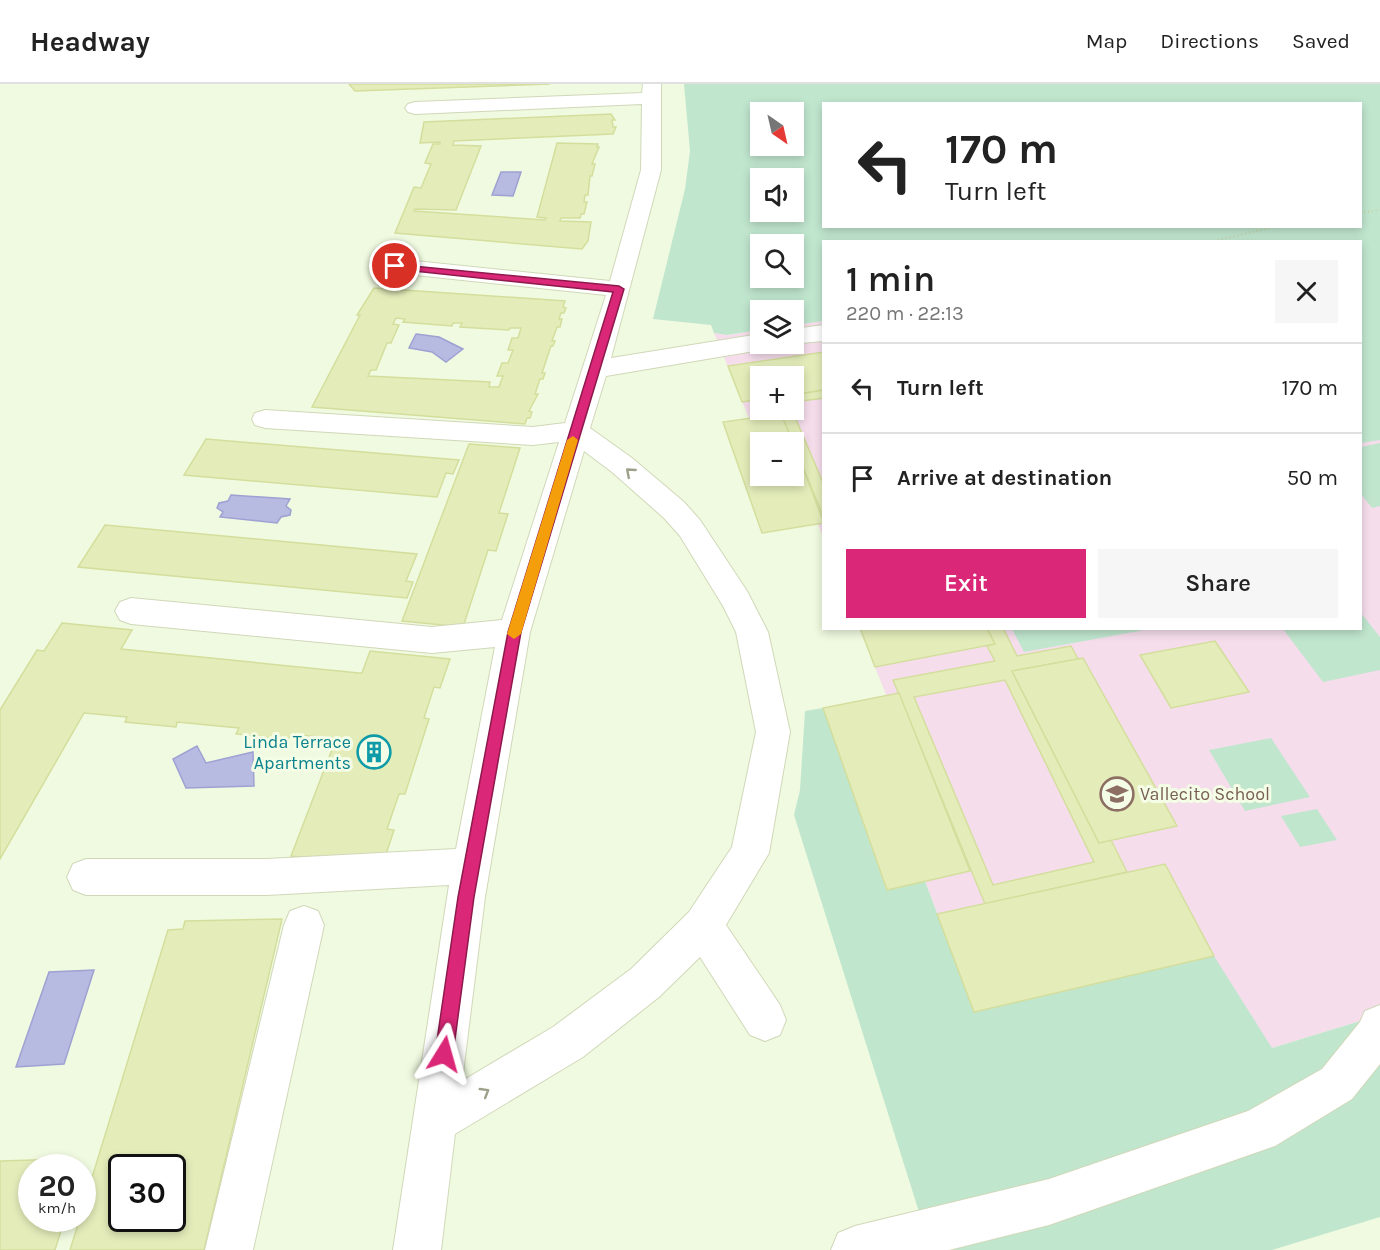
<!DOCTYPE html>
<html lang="en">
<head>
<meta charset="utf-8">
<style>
	:root { --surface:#fff; --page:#f6f6f6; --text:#222; --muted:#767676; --line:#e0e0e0; --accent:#db2777 }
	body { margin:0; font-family:Karla,sans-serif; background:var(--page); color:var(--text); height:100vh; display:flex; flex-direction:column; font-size:22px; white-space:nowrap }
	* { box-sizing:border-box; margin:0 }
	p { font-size:20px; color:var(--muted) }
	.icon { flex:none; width:33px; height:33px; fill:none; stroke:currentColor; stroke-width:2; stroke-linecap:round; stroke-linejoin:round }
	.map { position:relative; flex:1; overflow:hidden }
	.sheet { position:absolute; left:822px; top:156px; width:540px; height:390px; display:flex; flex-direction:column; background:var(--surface); border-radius:0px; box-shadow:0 3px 9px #0003 }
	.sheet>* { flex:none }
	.top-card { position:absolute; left:822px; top:18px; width:540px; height:126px; border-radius:0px; box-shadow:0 3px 9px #0003; background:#fff; color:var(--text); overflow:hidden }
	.needle { width:39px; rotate:146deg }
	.buttons { position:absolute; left:750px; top:18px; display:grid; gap:12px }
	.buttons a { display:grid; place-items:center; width:54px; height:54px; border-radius:0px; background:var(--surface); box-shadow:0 3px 9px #0003; font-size:30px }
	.speed { position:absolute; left:18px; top:1070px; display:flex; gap:12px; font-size:30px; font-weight:700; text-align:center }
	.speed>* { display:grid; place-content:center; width:78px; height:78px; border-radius:50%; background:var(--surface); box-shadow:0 3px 9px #0003; line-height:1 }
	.speed small { font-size:15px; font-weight:400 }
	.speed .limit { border:3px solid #111; border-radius:9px; background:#fff; color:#111 }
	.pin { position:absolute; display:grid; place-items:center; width:51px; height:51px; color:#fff; margin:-26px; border:3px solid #fff; border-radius:50%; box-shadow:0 2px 6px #0007 }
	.me { position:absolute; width:66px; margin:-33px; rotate:8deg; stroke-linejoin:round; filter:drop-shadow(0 0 4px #0008) }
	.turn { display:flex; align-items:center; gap:21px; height:126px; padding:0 24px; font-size:27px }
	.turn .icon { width:78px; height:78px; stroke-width:2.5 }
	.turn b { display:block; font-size:42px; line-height:51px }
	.round { display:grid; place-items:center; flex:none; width:63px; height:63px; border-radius:0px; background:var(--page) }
	.headline { display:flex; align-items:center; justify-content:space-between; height:102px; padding:0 24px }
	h1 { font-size:36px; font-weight:600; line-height:45px }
	.cta { display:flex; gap:12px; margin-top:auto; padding:12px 24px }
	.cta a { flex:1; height:69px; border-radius:0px; background:var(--accent); color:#fff; font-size:24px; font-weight:600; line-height:69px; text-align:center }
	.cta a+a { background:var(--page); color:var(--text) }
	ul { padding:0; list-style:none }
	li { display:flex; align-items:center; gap:18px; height:90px; padding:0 24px; border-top:2px solid var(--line) }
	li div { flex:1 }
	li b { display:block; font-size:22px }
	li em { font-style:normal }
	header { display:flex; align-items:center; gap:36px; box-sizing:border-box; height:84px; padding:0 30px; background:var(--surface); border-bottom:2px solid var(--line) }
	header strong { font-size:28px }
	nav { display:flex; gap:33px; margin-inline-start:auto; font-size:21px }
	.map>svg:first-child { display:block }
	.education { fill:#f6ddec; fill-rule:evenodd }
	.green { fill:#c0e6ce; fill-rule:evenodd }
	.water { fill:#b7bae1; stroke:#9ea1d2; stroke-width:1.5 }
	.building { fill:#e4edba; stroke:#d4de9c; stroke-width:1.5; fill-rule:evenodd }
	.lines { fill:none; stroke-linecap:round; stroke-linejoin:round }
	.minor-casing { stroke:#d0d8b8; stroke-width:2 }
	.path { stroke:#c9d19e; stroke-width:2; stroke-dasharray:1 3; stroke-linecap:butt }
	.minor { fill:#fff; fill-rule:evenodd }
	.oneway { stroke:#9ea189 }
	.route { fill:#db2777; stroke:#8e194d; stroke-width:1.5 }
	.slow { fill:#f59e0b }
	.labels { text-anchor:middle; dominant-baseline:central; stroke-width:6; stroke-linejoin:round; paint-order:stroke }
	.culture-label { font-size:18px; fill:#0d838f; stroke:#f4fde6; text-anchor:end }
	.education-label { font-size:18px; fill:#785e54; stroke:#f4fde6; text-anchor:start }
</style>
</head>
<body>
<header>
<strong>Headway</strong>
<nav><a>Map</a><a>Directions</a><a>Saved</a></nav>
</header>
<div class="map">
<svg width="1380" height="1166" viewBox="0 0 1380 1166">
	<rect width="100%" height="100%" fill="#f0fae0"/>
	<g class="education">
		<path d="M 823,237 L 823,453 L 818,440 L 762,449 L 723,338 L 749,334 L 714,249 L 727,251 L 760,246 L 760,260 L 794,260 L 794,241 ZM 760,292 L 794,292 L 794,326 L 760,326 ZM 760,358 L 794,358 L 794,392 L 760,392 Z"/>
		<path d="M 1380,300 L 1380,931 L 1272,964 L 974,928 L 925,797 L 887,806 L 823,624 L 886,611 L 860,545 L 1360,544 L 1361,303 Z"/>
	</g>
	<g class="green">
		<path d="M 684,0 L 1380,0 L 1380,356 L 1361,359 L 1360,158 L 824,158 L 823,237 L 794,241 L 794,226 L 760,226 L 760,246 L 727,251 L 714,249 L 711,241 L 653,235 L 685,105 L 690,67 ZM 824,20 L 1360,20 L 1360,142 L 824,142 ZM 760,28 L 794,28 L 794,62 L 760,62 ZM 760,94 L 794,94 L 794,128 L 760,128 ZM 794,160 L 794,194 L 760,194 L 760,160 Z"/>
		<path d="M 1380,359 L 1380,422 L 1372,424 L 1361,410 L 1361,363 Z"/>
		<path d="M 1361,529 L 1380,553 L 1380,586 L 1323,598 L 1283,545 L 1360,544 Z"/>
		<path d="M 1012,545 L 1150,545 L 1024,568 Z"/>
		<path d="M 823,624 L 886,805 L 925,797 L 974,928 L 1214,872 L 1272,964 L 1380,931 L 1380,1133 L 1272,1166 L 931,1166 L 794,731 L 800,706 L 805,627 Z"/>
		<path d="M 1271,654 L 1310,713 L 1245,727 L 1209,666 Z"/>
		<path d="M 1317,725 L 1337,756 L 1300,763 L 1281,732 Z"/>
	</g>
	<g class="water">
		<path d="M 501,88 L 521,88 L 513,112 L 492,111 Z"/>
		<path d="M 416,250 L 439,253 L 463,265 L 446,278 L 432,268 L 409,264 Z"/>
		<path d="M 231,411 L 290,415 L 286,422 L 291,426 L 290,431 L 281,433 L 277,439 L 220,433 L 223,428 L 217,424 L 219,419 L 228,417 Z"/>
		<path d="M 197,662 L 206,679 L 253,668 L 254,702 L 186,704 L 173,675 Z"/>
		<path d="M 94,886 L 64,980 L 16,983 L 49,888 Z"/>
	</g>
	<g class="building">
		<path d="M 349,0 L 550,0 L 355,7 Z"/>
		<path d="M 611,30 L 615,36 L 612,36 L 613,43 L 616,43 L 613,50 L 454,57 L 453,61 L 481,62 L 456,126 L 415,125 L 414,127 L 545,136 L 546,134 L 537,133 L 557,59 L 598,60 L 597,63 L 599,63 L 592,80 L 595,80 L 592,92 L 590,92 L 588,111 L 585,111 L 584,118 L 587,118 L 584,130 L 581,130 L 580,134 L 561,134 L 560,137 L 591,138 L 588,157 L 582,165 L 395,149 L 414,103 L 421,104 L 431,80 L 425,79 L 433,60 L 440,60 L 440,58 L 420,59 L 424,38 Z"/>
		<path d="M 374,204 L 565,217 L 563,223 L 566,224 L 564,229 L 561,229 L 559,235 L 562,235 L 560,243 L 557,243 L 552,257 L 555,257 L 553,262 L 551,262 L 542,289 L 545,289 L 543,295 L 540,295 L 535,310 L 538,310 L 529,327 L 532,328 L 530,334 L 527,334 L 525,340 L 312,323 L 360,231 L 357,231 ZM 396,234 L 405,235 L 403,238 L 452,242 L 453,239 L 462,239 L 460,243 L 509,246 L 510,244 L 521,244 L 518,254 L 512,254 L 508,266 L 513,266 L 508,279 L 502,279 L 497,292 L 503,292 L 499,303 L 489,303 L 490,298 L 368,292 L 371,286 L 376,286 L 387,259 L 391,259 L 399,241 L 393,240 Z"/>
		<path d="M 824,268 L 824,306 L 794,311 L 794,292 L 760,292 L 760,315 L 742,318 L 728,282 Z"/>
		<path d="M 824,306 L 824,314 L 794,318 L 794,311 Z"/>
		<path d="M 779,326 L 792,326 L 824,401 L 824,434 Z"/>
		<path d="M 781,330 L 793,358 L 760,358 L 760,392 L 794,392 L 794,360 L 824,439 L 762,449 L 723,338 Z"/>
		<path d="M 206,355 L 459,376 L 453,390 L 446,389 L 437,413 L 184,391 Z"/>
		<path d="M 469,360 L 520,364 L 499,429 L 508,430 L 496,467 L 488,466 L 463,543 L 402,537 Z"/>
		<path d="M 105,441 L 417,470 L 406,497 L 413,498 L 407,514 L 78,483 Z"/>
		<path d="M 62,539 L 132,546 L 121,565 L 359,589 L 362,589 L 370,567 L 450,575 L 440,604 L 434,603 L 424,634 L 429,635 L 405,710 L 399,710 L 387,745 L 394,746 L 382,782 L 291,772 L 336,655 L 291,650 L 288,656 L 236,650 L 239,644 L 177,638 L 176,643 L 125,638 L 127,633 L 84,629 L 0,775 L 0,626 L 37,566 L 44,567 Z"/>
		<path d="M 860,544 L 987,544 L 995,560 L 875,583 Z"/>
		<path d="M 987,544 L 1003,544 L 1017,572 L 1071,562 L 1078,575 L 1012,587 L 1099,759 L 1111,756 L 1127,788 L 985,820 L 893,596 L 995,577 L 987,562 L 995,560 ZM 1005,596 L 1094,778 L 993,801 L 914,613 Z"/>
		<path d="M 1215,557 L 1249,608 L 1171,624 L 1140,571 Z"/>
		<path d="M 1083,574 L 1177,742 L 1099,759 L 1012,587 Z"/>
		<path d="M 899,609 L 970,787 L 887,806 L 823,624 Z"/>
		<path d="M 1165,780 L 1214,872 L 974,928 L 937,830 Z"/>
		<path d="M 282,835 L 204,1166 L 70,1166 L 80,1134 L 82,1134 L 82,1126 L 168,846 L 183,845 L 185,837 ZM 122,1083 L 172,1083 L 172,1134 L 122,1134 Z"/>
		<path d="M 67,1075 L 64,1082 L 72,1083 L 32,1083 L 32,1134 L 65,1134 L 55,1166 L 0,1166 L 0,1077 Z"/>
	</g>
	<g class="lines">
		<defs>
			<g id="minor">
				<path d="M 643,0 L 661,0 L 661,86 L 611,274 L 760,250 L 760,260 L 772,260 L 769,264 L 760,266 L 606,292 L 590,344 L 632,374 L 684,418 L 700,436 L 747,507 L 768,548 L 790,648 L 769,769 L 726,841 L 780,921 L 786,936 L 780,951 L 765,957 L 750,951 L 700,873 L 659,913 L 583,973 L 455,1050 L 441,1166 L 393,1166 L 449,801 L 267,811 L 86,811 L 73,806 L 67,793 L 73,780 L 86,775 L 267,775 L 456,765 L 495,563 L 432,569 L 131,540 L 120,536 L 115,527 L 120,518 L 131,514 L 432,543 L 502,536 L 559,358 L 533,361 L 265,344 L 255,341 L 252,335 L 255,329 L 265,326 L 533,343 L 565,339 L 606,211 L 395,189 L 387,187 L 383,182 L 387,177 L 395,175 L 610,197 L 641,86 L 642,20 L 415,30 L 408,28 L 405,24 L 408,20 L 415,18 L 642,9 ZM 584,367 L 612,388 L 664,434 L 680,452 L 723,522 L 736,548 L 756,648 L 732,763 L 689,828 L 631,885 L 553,943 L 462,997 L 485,813 L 530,548 Z"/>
				<path d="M 824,241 L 824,257 L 789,260 L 794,260 L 794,245 Z"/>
				<path d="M 304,822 L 318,827 L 324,841 L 253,1166 L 205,1166 L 284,841 L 290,827 Z"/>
				<path d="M 1380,921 L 1380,980 L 1352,1015 L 1275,1062 L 1049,1141 L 949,1166 L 831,1166 L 838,1149 L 855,1142 L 1049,1095 L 1248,1027 L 1322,985 L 1360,938 L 1365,927 Z"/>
			</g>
		</defs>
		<use href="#minor" class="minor-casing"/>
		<g class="path">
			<path d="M 1360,129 L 1380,126"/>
			<path d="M 1210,158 L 1278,142"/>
		</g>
		<use href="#minor" class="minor"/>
	</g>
	<defs><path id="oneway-chevron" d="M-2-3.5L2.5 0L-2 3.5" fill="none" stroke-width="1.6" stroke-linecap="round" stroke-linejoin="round" transform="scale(1.5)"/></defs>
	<g class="oneway">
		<use href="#oneway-chevron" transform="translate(630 388) rotate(-139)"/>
		<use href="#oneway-chevron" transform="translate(485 1008) rotate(-31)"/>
	</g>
	<path class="route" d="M 392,180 L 619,202 L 624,205 L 521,548 L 474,813 L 453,970 L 450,977 L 444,979 L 438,977 L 435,970 L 458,813 L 508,548 L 613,208 L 395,185 L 392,184 Z"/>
	<path class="slow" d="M 573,352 L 578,356 L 521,550 L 514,555 L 507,550 L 567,356 Z"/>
	<defs>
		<symbol id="building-ring" viewBox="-11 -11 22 22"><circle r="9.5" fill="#f4fde6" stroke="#0f9aa8" stroke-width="1.5"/><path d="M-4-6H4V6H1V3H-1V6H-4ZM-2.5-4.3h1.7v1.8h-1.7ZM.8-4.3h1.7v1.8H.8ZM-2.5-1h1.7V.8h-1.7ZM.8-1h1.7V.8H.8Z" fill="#0f9aa8"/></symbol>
		<symbol id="school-ring" viewBox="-11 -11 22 22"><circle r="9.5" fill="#f4fde6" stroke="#8d6e63" stroke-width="1.5"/><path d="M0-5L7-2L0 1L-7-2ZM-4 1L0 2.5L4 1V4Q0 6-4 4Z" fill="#8d6e63"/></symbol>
	</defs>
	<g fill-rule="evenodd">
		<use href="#building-ring" x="355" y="649" width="38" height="38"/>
		<use href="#school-ring" x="1098" y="691" width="38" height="38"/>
	</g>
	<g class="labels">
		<g class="culture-label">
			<text x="351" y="658">Linda Terrace<tspan x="351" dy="21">Apartments</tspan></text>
		</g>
		<g class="education-label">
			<text x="1140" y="710">Vallecito School</text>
		</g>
	</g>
</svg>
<div class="buttons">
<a><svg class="needle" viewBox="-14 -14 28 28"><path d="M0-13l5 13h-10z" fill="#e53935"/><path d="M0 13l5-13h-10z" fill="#767676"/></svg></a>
<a><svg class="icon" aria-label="sound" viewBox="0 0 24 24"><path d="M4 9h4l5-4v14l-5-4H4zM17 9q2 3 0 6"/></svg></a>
<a><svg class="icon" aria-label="search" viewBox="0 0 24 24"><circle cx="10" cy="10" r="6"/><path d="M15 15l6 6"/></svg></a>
<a><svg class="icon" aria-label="layers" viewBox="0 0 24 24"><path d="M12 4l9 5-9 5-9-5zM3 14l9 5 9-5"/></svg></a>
<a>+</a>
<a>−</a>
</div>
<div class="speed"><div>20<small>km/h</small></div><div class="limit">30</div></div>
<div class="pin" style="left:395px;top:182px;background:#d93025"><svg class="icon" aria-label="arrive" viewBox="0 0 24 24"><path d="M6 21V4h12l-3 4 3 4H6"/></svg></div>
<svg class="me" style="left:444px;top:970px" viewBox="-20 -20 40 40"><path d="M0-17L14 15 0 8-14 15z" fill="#db2777" stroke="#fff" stroke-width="4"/></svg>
<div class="top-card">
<div class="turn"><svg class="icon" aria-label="left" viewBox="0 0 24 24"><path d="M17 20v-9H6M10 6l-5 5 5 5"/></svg><div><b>170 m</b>Turn left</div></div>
</div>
<section class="sheet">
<div class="headline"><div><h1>1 min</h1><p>220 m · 22:13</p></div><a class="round"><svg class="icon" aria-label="close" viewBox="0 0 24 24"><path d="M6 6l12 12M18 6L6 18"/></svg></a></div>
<ul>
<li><svg class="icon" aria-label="left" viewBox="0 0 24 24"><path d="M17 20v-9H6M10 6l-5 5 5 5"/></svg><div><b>Turn left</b></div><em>170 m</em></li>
<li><svg class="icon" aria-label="arrive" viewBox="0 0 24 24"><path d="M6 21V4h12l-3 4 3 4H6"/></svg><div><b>Arrive at destination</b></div><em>50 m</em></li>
</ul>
<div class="cta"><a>Exit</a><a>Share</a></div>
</section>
</div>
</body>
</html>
